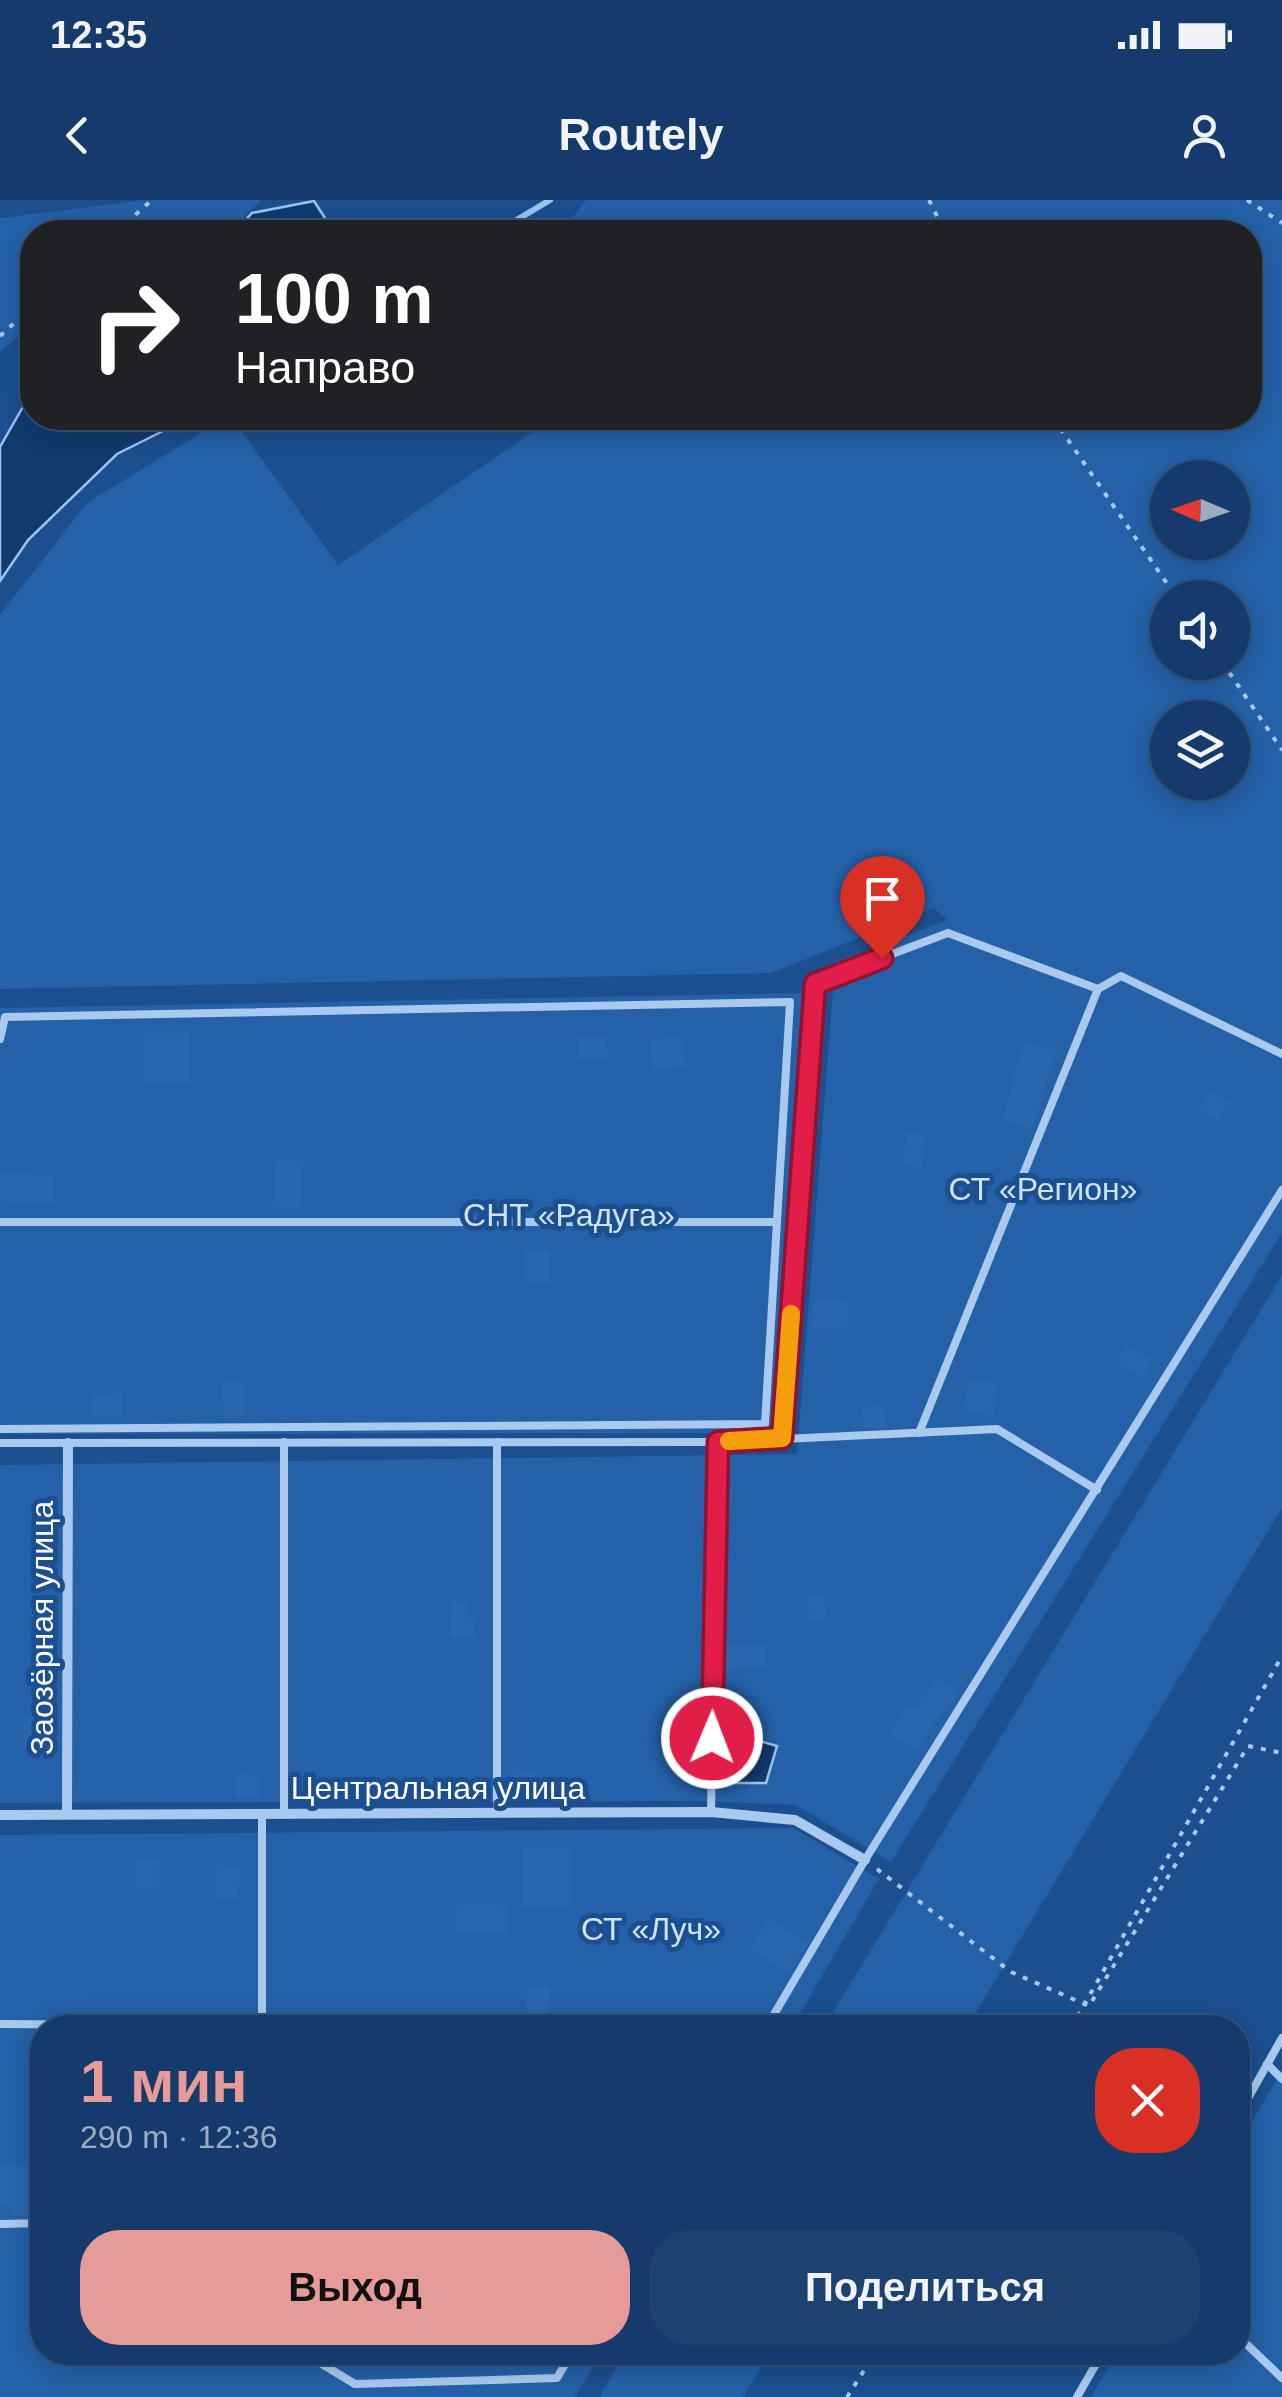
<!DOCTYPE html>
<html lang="ru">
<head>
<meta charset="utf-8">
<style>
	:root { --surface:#143b6b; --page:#1d4271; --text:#f1f3f6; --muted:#9dadc1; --line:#33557e; --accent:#e69b98 }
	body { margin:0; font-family:Helvetica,sans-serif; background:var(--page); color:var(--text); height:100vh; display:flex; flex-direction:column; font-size:38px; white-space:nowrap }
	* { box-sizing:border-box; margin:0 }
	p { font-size:32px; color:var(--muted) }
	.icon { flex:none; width:55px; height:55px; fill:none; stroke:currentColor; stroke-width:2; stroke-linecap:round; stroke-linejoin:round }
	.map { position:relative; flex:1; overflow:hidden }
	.details { position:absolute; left:30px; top:1815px; width:1220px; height:350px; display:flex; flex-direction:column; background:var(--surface); border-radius:40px; box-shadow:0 5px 25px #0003,0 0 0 2px var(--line) }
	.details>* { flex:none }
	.top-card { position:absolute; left:20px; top:20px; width:1242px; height:210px; border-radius:40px; box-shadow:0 5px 25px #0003,0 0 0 2px var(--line); background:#202124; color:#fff; overflow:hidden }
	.needle { width:65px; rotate:272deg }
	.tools { position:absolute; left:1150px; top:260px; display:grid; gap:20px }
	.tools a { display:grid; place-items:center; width:100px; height:100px; border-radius:50%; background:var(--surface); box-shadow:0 5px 25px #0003,0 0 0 2px var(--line); font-size:50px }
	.pin { position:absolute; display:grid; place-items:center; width:85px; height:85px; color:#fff; margin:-102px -42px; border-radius:50% 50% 50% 0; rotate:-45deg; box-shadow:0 0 10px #0007 }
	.pin .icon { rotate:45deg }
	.me { position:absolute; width:110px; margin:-55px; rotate:1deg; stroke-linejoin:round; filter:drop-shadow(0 0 8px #0008) }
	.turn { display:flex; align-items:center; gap:35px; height:210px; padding:0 50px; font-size:45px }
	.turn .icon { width:130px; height:130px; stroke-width:2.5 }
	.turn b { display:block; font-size:70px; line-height:85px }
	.round { display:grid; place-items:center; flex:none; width:105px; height:105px; border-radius:40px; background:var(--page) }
	.summary { display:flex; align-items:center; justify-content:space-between; height:170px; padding:0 50px }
	h1 { font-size:60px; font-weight:700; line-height:75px; color:var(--accent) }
	.button { display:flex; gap:20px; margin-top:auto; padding:20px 50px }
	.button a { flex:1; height:115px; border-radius:40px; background:var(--accent); color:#111; font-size:40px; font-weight:700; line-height:115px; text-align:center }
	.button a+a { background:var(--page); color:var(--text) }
	.status { display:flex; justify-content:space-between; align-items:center; height:70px; padding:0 50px; background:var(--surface); direction:ltr }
	.status svg { height:28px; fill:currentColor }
	header { display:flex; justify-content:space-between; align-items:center; height:130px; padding:0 50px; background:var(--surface); font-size:45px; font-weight:700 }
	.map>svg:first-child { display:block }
	.green { fill:#2461a8; fill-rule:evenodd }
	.water { fill:#123a6d; stroke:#9cc4f0; stroke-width:2.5 }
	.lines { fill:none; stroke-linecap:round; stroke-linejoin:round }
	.stream { stroke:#9cc4f0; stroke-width:6 }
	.building { fill:#2a66ad }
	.path { stroke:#a9c9ee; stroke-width:4; stroke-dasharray:5 8; stroke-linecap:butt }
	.service { stroke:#a9c9ee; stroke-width:8 }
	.minor { stroke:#a9c9ee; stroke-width:10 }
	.route-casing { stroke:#92132f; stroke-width:25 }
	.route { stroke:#e11d48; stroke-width:18 }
	.slow { stroke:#f59e0b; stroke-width:18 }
	.labels { text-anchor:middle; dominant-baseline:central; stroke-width:10; stroke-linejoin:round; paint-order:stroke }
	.park-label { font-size:32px; fill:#cfe3fa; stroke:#1b4f8f }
	.street-label { font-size:32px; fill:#fff; stroke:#1b4f8f }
</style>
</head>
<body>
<div class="status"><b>12:35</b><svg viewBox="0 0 49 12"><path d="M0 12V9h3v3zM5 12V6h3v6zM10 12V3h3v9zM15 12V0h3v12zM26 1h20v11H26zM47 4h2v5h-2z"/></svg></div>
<header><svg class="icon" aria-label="back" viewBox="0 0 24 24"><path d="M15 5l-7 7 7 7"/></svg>Routely<svg class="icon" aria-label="person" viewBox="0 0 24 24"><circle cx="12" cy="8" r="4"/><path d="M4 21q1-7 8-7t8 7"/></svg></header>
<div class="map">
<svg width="1282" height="2197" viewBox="0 0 1282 2197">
	<rect width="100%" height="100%" fill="#1b4f8f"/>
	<g class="green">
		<path d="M 145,0 L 261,0 L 229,32 L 32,32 L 32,125 L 0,152 L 0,18 Z"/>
		<path d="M 586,0 L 1282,0 L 1282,1033 L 891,1662 L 796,1605 L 698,1601 L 0,1603 L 0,1265 L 797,1254 L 835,762 L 948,720 L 934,708 L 771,773 L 0,789 L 0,415 L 87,303 L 214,225 L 240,229 L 338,365 L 553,218 L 1250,218 L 1250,32 L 569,32 L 566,26 ZM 1168,278 L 1232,278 L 1232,342 L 1168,342 ZM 1168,398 L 1232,398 L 1232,462 L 1168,462 ZM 1168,518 L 1232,518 L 1232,582 L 1168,582 Z"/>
		<path d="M 802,793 L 775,1233 L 0,1234 L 0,808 Z"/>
		<path d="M 1282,1075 L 1282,1308 L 967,1827 L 824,1827 Z"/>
		<path d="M 793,1628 L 879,1679 L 792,1827 L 42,1828 L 42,2152 L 601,2153 L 575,2197 L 0,2197 L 0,1635 Z"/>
		<path d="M 1282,1870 L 1282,2197 L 1091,2197 L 1117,2153 L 1238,2152 L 1238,1946 Z"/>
		<path d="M 626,2153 L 626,2152 L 770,2153 L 743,2197 L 599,2197 Z"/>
	</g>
	<g class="water">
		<path d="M 314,1 L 334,32 L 235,32 L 252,13 Z"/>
		<path d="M 32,191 L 32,218 L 189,218 L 117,254 L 28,340 L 0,381 L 0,247 Z"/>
		<path d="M 760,1541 L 777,1546 L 766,1583 L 732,1583 L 735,1545 Z"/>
	</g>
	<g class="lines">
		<path class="stream" d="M 497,32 L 550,0"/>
	</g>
	<g class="building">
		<path d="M 144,833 L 190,833 L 190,883 L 143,882 Z"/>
		<path d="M 606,836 L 608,859 L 578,860 L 577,838 Z"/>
		<path d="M 682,836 L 685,867 L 652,871 L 649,840 Z"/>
		<path d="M 1024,841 L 1056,850 L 1033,929 L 1002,921 Z"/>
		<path d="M 1209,891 L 1229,902 L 1218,921 L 1199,911 Z"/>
		<path d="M 907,933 L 926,936 L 921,968 L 902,965 Z"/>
		<path d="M 275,960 L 303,961 L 301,1009 L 273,1008 Z"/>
		<path d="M 0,974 L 54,975 L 54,1004 L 0,1001 Z"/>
		<path d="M 525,1050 L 550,1050 L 550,1083 L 524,1082 Z"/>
		<path d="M 814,1097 L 843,1100 L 850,1108 L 849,1123 L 841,1129 L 811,1127 Z"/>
		<path d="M 1126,1145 L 1152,1159 L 1143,1178 L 1116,1163 Z"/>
		<path d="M 969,1179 L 998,1184 L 993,1216 L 964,1211 Z"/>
		<path d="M 244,1181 L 245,1216 L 223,1217 L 222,1182 Z"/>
		<path d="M 122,1193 L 122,1216 L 92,1217 L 91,1194 Z"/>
		<path d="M 885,1206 L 886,1227 L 863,1228 L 862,1207 Z"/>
		<path d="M 825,1393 L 826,1420 L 809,1421 L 808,1394 Z"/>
		<path d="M 451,1401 L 468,1402 L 468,1418 L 475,1418 L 474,1438 L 450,1438 Z"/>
		<path d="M 36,1442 L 59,1443 L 59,1463 L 36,1462 Z"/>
		<path d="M 765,1444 L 767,1466 L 722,1469 L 722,1447 Z"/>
		<path d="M 936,1478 L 958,1493 L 944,1514 L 941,1512 L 917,1551 L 890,1534 L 908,1505 L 915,1509 Z"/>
		<path d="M 48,1517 L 48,1549 L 24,1549 L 23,1518 Z"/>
		<path d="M 512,1569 L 537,1570 L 536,1595 L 511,1595 Z"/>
		<path d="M 235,1574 L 260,1575 L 260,1598 L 235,1597 Z"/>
		<rect x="522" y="1648" width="49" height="59"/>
		<path d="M 136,1658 L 159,1658 L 159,1687 L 136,1688 Z"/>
		<path d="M 217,1665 L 240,1666 L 238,1700 L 215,1699 Z"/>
		<path d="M 457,1704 L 508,1705 L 508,1734 L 456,1733 Z"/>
		<path d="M 769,1719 L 808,1743 L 789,1773 L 750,1749 Z"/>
		<path d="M 527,1785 L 550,1786 L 549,1814 L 526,1813 Z"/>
		<path d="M 0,1965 L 32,1966 L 32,1980 L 42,1980 L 42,2016 L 12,2016 L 12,2005 L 0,2005 Z"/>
	</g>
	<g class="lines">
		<g class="path">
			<path d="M 929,0 L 945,32"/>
			<path d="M 1247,0 L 1282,23"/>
			<path d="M 116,32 L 152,0"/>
			<path d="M 0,136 L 32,107"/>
			<path d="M 1053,218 L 1177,398"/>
			<path d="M 1222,462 L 1282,550"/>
			<path d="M 877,1669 L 1011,1772 L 1089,1806 L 1248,1546 L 1282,1553"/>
			<path d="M 1071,1828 L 1282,1456"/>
			<path d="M 847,2197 L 876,2152"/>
		</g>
		<g class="service">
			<path d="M 0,839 L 5,817 L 790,802 L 765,1224 L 0,1229"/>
			<path d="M 0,1022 L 777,1022"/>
			<path d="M 919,1233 L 1098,789 L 1121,776 L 1282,854"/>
			<path d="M 782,1239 L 815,783 L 948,733 L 1098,789"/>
			<path d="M 497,1242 L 497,1613"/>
			<path d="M 0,1243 L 718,1242"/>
			<path d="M 711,1612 L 718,1242 L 997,1229 L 1097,1290"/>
			<path d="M 284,1614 L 284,1242"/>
			<path d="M 0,1824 L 514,1828"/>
			<path d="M 262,1824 L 262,1614"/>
			<path d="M 766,1828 L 865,1660 L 1282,990"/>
			<path d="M 1267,1864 L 1282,1879"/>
			<path d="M 1238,1916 L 1282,1838"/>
			<path d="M 0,2024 L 42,2023"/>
			<path d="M 1238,2136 L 1282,2178"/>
			<path d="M 302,2152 L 355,2184 L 557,2178 L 572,2152"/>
			<path d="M 1077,2197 L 1103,2152"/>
		</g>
		<g class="minor">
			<path d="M 67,1614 L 68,1243"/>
			<path d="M 0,1615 L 711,1612 L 795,1620 L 865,1660"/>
		</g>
	</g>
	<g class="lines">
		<defs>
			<path id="route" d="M 712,1538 L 718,1242 L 782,1238 L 815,784 L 882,758"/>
		</defs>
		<use href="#route" class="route-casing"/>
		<use href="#route" class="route"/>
		<path class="slow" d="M 729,1241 L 782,1238 L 791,1114"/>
	</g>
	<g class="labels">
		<g class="park-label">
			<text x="1043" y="989">СТ «Регион»</text>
			<text x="569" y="1015">СНТ «Радуга»</text>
			<text x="651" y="1729">СТ «Луч»</text>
		</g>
		<g class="street-label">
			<text transform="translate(42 1428) rotate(-90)">Заозёрная улица</text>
			<text x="438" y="1588">Центральная улица</text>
		</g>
	</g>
</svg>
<div class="tools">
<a><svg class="needle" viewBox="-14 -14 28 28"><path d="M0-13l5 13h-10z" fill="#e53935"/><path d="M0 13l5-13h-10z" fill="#9dadc1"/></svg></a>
<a><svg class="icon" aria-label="sound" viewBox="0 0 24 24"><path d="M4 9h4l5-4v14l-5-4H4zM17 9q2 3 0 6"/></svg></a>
<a><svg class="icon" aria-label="layers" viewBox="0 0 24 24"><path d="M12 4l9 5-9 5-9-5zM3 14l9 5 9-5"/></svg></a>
</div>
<div class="pin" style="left:882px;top:758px;background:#d93025"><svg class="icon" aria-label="arrive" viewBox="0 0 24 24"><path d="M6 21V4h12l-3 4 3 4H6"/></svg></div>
<svg class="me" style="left:712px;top:1538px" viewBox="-20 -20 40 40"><circle r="17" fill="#e11d48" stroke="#fff" stroke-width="3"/><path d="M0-11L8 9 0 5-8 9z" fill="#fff"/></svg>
<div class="top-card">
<div class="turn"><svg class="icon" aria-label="right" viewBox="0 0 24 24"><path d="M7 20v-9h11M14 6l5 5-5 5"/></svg><div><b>100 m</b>Направо</div></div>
</div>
<section class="details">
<div class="summary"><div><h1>1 мин</h1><p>290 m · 12:36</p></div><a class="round" style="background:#d93025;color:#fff"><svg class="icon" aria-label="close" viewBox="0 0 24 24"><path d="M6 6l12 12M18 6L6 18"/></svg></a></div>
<div class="button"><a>Выход</a><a>Поделиться</a></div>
</section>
</div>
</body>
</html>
